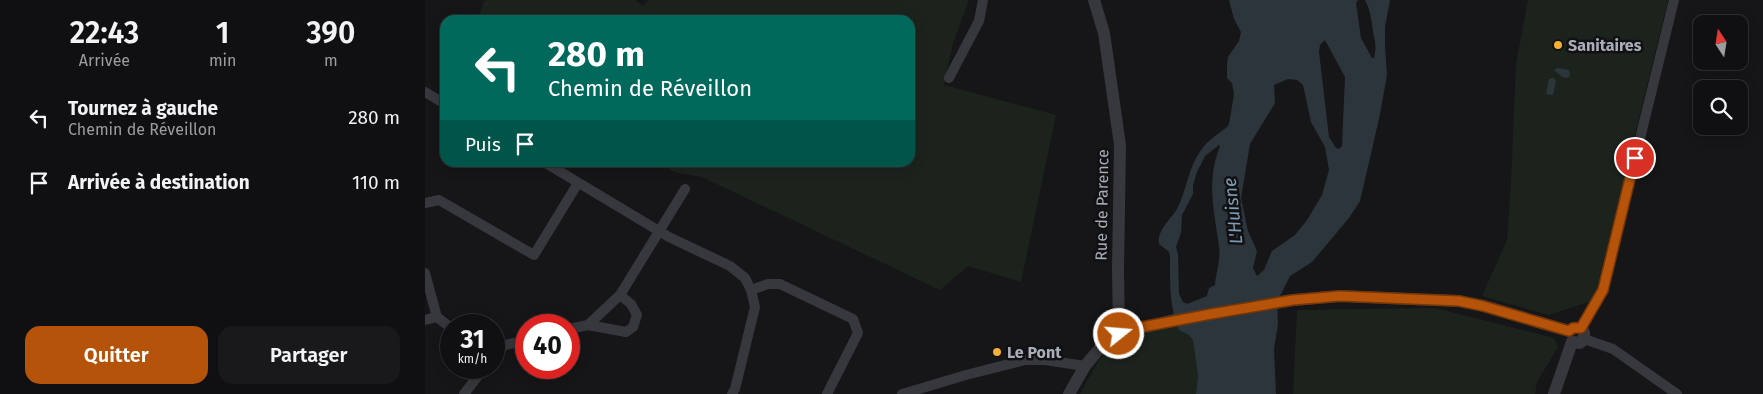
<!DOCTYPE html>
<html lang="fr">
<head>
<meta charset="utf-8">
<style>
	:root { --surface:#101012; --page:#19191b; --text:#f1f3f6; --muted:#9c9d9f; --line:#303032; --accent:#b45309 }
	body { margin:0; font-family:"Fira Sans",sans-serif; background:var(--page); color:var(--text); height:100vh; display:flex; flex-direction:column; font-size:19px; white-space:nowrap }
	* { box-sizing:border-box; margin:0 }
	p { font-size:16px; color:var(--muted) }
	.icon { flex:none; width:28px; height:28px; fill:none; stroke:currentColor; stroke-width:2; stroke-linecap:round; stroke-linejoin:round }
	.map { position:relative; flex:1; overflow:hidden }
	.drawer { display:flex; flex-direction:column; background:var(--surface); width:425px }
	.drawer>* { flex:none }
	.hud { position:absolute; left:15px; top:15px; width:475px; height:152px; border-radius:15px; box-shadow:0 2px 12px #0003,0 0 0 1px var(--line); background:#00695c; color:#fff; overflow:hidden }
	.needle { width:32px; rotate:348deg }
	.buttons { position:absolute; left:1268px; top:15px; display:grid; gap:10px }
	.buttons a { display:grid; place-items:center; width:55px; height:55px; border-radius:10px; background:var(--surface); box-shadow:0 2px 12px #0003,0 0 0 1px var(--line); font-size:25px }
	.speed { position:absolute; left:15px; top:314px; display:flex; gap:10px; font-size:25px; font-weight:700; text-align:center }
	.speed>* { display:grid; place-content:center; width:65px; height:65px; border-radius:50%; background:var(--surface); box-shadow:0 2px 12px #0003,0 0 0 1px var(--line); line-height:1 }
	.speed small { font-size:12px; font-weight:400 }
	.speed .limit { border:8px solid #d22; background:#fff; color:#111 }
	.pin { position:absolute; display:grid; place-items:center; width:42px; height:42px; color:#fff; margin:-21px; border:2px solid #fff; border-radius:50%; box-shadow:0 1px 5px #0007 }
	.me { position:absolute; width:55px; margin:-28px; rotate:73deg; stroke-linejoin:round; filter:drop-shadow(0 0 4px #0008) }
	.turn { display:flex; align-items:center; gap:18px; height:105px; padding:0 25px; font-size:22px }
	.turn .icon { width:65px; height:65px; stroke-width:2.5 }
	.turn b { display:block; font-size:35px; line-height:42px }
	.then { display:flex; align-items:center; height:48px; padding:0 25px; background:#0003; gap:10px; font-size:19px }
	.eta { display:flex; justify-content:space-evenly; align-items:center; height:85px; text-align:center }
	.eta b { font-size:30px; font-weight:600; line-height:35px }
	.primary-button { display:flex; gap:10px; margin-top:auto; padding:10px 25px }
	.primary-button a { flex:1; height:58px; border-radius:15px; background:var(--accent); color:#fff; font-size:20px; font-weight:600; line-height:58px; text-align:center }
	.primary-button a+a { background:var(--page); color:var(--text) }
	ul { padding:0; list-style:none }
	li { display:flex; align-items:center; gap:15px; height:65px; padding:0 25px }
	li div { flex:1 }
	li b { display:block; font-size:19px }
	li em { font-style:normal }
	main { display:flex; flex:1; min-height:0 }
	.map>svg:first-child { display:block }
	.green { fill:#1c231d }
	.water { fill:#2c353c; fill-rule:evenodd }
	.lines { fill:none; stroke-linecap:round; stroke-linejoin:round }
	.minor { stroke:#37383d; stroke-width:10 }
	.tertiary { stroke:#37383d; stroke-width:12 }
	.route-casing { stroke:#753606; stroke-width:12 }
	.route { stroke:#b45309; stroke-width:9 }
	.poi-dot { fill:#f2b134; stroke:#111113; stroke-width:2 }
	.labels { text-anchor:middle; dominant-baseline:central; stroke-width:5; stroke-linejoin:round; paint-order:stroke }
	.poi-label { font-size:16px; font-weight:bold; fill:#a8adb8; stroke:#111113; text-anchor:start }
	.street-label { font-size:16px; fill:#a8adb8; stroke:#111113 }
	.water-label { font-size:18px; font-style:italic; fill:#7f9bb3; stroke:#111113 }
</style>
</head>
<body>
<main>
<section class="drawer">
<div class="eta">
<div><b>22:43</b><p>Arrivée</p></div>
<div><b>1</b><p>min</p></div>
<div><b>390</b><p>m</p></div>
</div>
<ul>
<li><svg class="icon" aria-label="left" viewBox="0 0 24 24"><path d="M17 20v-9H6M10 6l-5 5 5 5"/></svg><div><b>Tournez à gauche</b><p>Chemin de Réveillon</p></div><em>280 m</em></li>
<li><svg class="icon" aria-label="arrive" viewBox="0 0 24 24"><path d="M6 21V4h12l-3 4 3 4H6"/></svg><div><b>Arrivée à destination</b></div><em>110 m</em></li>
</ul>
<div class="primary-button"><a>Quitter</a><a>Partager</a></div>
</section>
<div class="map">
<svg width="1338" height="394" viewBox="0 0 1338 394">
	<rect width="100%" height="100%" fill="#161618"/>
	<g class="green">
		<path d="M 63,0 L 210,0 L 218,6 L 223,0 L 544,0 L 528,43 L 519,85 L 631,115 L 596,282 L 543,266 L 515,290 L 277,177 L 249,172 L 234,163 L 485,162 L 485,20 L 53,20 L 59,1 Z"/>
		<path d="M 1103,0 L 1243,0 L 1169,300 L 1124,315 L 1057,296 L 1082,240 L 1086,185 L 1091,64 Z"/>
		<path d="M 1010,308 L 1129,338 L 1133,347 L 1112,382 L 1110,394 L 868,394 L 872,310 Z"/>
		<path d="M 751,324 L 754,330 L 765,335 L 768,340 L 773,376 L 771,394 L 655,394 L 674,360 L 681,354 L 715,336 Z"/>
	</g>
	<g class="water">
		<path d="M 804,0 L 933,0 L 931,3 L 936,38 L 947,58 L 949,58 C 952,44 950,44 948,31 C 946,18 946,12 940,0 L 965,0 L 960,27 L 960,46 L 962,75 L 954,119 L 935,201 L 924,218 L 887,262 L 865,276 L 852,302 L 853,324 L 849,349 L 851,394 L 771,394 L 773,376 L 768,340 L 764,335 L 754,330 C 744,306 745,282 745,256 L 744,252 L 734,244 C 732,229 746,220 753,207 C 762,189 763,168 776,150 C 783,140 793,134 802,127 L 804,124 L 809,94 L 807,83 L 802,78 L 802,65 L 803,57 L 814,41 L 816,32 L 809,19 ZM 900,40 L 920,77 L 917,146 L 914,149 L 911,148 L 904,137 L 894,52 L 895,45 ZM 863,79 L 872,80 L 878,85 L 886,122 L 900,147 L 904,170 L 897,195 L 882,220 L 870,235 L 847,251 L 839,270 L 832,276 L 828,268 L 832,251 L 823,231 L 816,198 L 825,144 L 850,103 L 849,85 ZM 794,145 L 795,146 C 781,182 789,210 794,246 C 796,260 791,272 790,285 L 784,288 L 782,296 L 762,304 L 758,302 L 754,294 L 753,254 L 751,247 L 756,233 L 757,215 L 768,194 L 768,185 L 772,172 L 780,156 Z"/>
		<path d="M 1133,68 L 1144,70 L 1145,75 L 1143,78 L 1137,77 L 1129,70 Z"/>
		<path d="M 1129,78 L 1131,81 L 1128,95 L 1121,94 L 1124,79 Z"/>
	</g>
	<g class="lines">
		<g class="minor">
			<path d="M 524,78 L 554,21 L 558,0"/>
			<path d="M 0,92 L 20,104"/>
			<path d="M 119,162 L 244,237 L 305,266 L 320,278 L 326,290 L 330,307 L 310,389 L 307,394"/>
			<path d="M 0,203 L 14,200 L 109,255 L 153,183"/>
			<path d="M 0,273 L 12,317 L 26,328"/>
			<path d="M 326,290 L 343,284 L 355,284 L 428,319 L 433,333 L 402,394"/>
			<path d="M 0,320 L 12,317"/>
			<path d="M 163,325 L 195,295 L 260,189"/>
			<path d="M 1156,328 L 1178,289 L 1249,0"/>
			<path d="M 144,329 L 163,325 L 201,332 L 208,327 L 212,315 L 206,304 L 195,295"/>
			<path d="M 1159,339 L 1188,349 L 1252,394"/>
			<path d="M 69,356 L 80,345 L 101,340"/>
			<path d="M 39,394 L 59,368"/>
			<path d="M 477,394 L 541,375 L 600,360 L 620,360 L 660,366"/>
		</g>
		<g class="tertiary">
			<path d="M 669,0 L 679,33 L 695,145 L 693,270 L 694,334"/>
			<path d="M 1144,331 C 1155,322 1165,333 1155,343 L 1147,342"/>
			<path d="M 644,394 L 660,366 L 675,348 L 694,334 L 749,320 L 868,300 L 915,296 L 1034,301 L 1059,306 L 1144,331"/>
			<path d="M 1129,394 L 1147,342"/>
		</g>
	</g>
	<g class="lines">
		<defs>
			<path id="route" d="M 694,334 L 717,327 L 786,314 L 868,300 L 915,296 L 1034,301 L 1058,306 L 1144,331 L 1148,328 L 1156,328 L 1178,290 L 1210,158"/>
		</defs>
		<use href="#route" class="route-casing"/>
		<use href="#route" class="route"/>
	</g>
	<g class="poi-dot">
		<circle cx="1133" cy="45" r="5"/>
		<circle cx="572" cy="352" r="5"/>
	</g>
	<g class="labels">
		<g class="poi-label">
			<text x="1143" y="45">Sanitaires</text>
			<text x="582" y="352">Le Pont</text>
		</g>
		<g class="street-label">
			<text transform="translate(677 205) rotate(-89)">Rue de Parence</text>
		</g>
		<g class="water-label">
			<text transform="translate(808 211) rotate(-96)">L'Huisne</text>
		</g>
	</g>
</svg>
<div class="buttons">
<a><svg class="needle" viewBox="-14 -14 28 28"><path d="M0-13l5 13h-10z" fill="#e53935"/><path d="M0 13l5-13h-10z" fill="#9c9d9f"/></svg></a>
<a><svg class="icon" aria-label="search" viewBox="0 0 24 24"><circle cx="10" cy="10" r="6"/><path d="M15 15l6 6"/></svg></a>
</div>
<div class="speed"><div>31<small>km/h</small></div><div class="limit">40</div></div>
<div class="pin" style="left:1210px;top:158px;background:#d93025"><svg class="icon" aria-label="arrive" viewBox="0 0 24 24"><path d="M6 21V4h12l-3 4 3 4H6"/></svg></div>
<svg class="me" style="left:694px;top:334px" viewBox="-20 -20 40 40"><circle r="17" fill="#b45309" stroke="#fff" stroke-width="3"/><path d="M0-11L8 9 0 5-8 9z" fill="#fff"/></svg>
<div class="hud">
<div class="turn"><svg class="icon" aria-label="left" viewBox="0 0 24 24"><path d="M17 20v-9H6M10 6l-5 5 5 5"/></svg><div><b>280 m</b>Chemin de Réveillon</div></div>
<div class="then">Puis<svg class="icon" aria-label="arrive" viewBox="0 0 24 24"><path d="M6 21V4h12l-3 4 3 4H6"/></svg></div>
</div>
</div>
</main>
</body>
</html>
